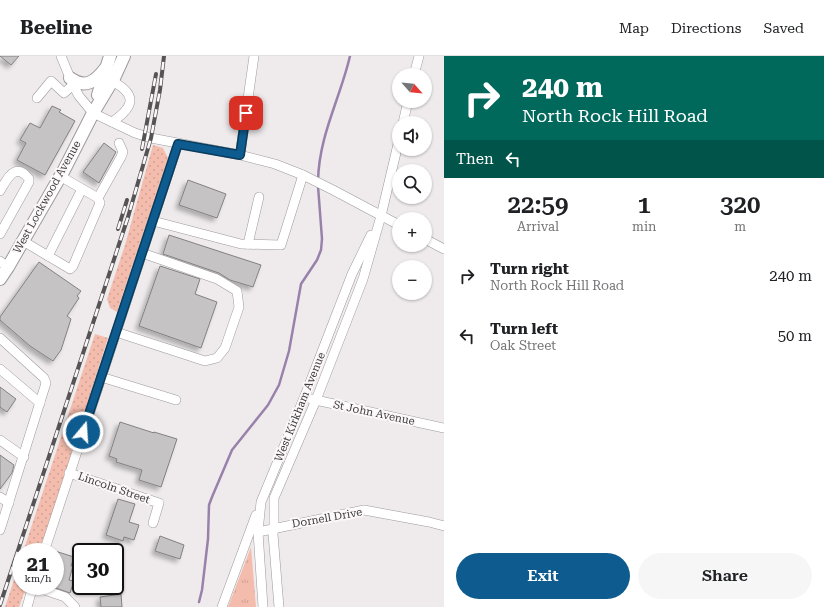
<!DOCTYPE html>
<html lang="en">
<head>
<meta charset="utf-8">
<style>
	:root { --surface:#fff; --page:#f6f6f6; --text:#202124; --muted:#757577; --line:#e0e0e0; --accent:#0e5c8f }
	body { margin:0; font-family:"Roboto Serif",serif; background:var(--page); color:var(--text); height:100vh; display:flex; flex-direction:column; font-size:15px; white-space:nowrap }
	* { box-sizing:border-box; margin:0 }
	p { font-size:13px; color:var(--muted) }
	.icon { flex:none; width:22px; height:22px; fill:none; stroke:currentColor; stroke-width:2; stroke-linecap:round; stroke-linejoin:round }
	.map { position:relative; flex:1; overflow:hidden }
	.side { display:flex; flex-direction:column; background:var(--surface); width:380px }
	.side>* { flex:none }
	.top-card { background:#00695c; color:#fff; overflow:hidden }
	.needle { width:26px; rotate:117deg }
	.controls { position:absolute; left:392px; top:12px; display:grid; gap:8px }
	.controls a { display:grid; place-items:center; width:40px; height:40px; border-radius:50%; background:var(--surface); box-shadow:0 1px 3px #0004; font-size:20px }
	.speed { position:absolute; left:12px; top:487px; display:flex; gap:8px; font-size:20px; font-weight:700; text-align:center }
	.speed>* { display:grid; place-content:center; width:52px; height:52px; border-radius:50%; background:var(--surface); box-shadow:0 1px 3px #0004; line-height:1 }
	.speed small { font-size:10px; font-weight:400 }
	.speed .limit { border:2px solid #111; border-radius:6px; background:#fff; color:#111 }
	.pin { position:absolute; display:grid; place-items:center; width:34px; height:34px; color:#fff; margin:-17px; border-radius:8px; box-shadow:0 2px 6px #0006 }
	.me { position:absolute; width:44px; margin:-22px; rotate:18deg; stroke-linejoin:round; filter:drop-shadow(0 0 3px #0008) }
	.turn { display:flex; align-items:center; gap:14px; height:84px; padding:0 12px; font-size:18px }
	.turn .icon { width:52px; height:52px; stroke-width:2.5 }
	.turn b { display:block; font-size:28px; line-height:34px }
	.then { display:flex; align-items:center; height:38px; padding:0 12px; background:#0003; gap:8px; font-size:15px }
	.eta { display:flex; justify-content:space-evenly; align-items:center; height:68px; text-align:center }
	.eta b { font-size:24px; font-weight:600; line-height:28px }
	.button { display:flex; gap:8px; margin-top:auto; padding:8px 12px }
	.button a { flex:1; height:46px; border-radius:24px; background:var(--accent); color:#fff; font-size:16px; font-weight:600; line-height:46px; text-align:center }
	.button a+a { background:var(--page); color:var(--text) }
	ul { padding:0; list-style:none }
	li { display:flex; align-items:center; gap:12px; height:60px; padding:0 12px }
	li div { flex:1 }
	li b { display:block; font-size:15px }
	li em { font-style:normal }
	header { display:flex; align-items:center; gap:24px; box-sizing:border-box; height:56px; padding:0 20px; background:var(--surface); border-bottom:1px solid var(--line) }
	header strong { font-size:19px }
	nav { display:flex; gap:22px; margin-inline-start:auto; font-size:14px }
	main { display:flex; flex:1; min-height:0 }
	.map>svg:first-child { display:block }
	.grass { fill:url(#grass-dots) }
	.park { fill:url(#park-tufts) }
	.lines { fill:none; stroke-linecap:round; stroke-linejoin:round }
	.stream { stroke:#9882ab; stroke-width:2.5 }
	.building { fill:#c6c3c5; stroke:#838083; filter:url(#shadow) }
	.minor-casing { stroke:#9e9a9b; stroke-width:10 }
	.major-casing { stroke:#9e9a9b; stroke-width:14 }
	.minor { stroke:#fff; stroke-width:9 }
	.major { stroke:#fff; stroke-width:12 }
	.rail-casing { stroke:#565354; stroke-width:4 }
	.rail { stroke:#fcf8fa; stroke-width:2.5; stroke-dasharray:8; stroke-linecap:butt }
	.route-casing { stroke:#093c5d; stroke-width:10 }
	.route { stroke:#0e5c8f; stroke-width:7 }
	.labels { text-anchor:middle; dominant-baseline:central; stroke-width:4; stroke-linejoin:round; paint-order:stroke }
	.street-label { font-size:11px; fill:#3d3b3c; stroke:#fcf8fa }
</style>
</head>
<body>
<header>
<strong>Beeline</strong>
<nav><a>Map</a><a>Directions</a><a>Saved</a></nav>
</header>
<main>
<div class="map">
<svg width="444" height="551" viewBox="0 0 444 551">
	<defs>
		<pattern id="grass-dots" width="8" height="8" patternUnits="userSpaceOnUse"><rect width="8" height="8" fill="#f3bcad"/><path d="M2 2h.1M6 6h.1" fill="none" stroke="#d1a296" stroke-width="1.8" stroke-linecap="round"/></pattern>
		<pattern id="park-tufts" width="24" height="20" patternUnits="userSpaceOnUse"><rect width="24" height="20" fill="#f3bcad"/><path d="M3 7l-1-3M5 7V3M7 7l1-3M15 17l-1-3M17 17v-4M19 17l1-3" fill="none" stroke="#d1a296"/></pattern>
		<filter id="shadow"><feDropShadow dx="-3.5" dy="3.5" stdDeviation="2" flood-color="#0004"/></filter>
	</defs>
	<rect width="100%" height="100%" fill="#efebec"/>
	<g class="grass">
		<path d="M 153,89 L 163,92 L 168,102 L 117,256 L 110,252 L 107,243 L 125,189 Z"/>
		<path d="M 95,278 L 108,282 L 40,496 L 23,496 Z"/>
		<path d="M 21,503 L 21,530 L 29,530 L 27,536 L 24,537 L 19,551 L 5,551 Z"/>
	</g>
	<path class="park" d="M 251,491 L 256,551 L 228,551 Z"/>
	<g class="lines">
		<g class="stream">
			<path d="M 318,125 C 319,79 340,43 350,0"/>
			<path d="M 199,546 L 202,534 L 208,483 L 209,449 L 212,441 L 232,394 L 268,349 L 279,329 L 289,295 L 301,228 L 317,204 L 321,194 L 322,183 L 318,130"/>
		</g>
	</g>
	<g class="building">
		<path d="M 0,0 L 19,0 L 11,9 Z"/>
		<path d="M 52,50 L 61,54 L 59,56 L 75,65 L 45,119 L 17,104 L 26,87 L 20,84 L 30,67 L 40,72 Z"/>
		<path d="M 104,87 L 116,96 L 99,127 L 83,116 Z"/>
		<path d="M 188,124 L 226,138 L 217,162 L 179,149 Z"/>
		<path d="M 169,179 L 261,209 L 253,231 L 230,224 L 219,217 L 163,198 Z"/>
		<path d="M 39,206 L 81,235 L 77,240 L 79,242 L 67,260 L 71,263 L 61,294 L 53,305 L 30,290 L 0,264 L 0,261 Z"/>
		<path d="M 160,210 L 200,223 L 195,238 L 217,246 L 201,292 L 139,270 Z"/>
		<path d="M 0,331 L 16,343 L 7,356 L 0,351 Z"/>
		<path d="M 120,366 L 154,377 L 154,376 L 177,383 L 161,431 L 139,424 L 142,414 L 116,406 L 117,403 L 109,400 Z"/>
		<path d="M 0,399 L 14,409 L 12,417 L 0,433 Z"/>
		<path d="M 118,443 L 135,448 L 129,466 L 139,469 L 134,484 L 124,481 L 123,485 L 106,479 Z"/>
		<path d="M 160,480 L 184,489 L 180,503 L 155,495 Z"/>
		<path d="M 55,495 L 74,501 L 71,510 L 73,510 L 69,524 L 74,525 L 70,537 L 53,531 L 55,530 L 55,524 L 60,510 L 55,508 Z"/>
		<path d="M 121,538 L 122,551 L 101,551 L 100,541 Z"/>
	</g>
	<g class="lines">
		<defs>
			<g id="minor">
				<path d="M 61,0 L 73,29 L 79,40 L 93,57 L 135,77 L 151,82 L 240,99 L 275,108 L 303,119 L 333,134 L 399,169"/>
				<path d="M 414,19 L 419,0"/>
				<path d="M 112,25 C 138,39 134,51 112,66"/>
				<path d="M 37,42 L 51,25 L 64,37 L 73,29"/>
				<path d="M 403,67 L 408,45"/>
				<path d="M 240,99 L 254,0"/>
				<path d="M 0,135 C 7,123 15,105 29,123 L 29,126 L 0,178"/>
				<path d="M 98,142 L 121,101 L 123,96 L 119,87"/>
				<path d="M 153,165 L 241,188 L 281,189 L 303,119"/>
				<path d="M 425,183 L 444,193"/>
				<path d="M 23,185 L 70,213 L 73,210 L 100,147 L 98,142 L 60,120"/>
				<path d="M 248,188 L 259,141"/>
				<path d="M 48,200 L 82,133"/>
				<path d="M 0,205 L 8,211"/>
				<path d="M 116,276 L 205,305 L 217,302 L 225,292 L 239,251 L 237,235 L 217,223 L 142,197"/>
				<path d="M 0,282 L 44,322 L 46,327 L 0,474"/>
				<path d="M 0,313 L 40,347"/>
				<path d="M 101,321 L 176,344"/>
				<path d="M 311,343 L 444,372"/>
				<path d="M 0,384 L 24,401"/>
				<path d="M 69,417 L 159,447 L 153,467"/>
				<path d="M 0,441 L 9,447"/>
				<path d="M 258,476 L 364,454 L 429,466 L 444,470"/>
				<path d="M 44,496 L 178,88"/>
				<path d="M 33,530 L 65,541 L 75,551"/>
				<path d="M 27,551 L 33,530"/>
				<path d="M 222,551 L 256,459"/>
				<path d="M 263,551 L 258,476 L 261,446 L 304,342 L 352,218 L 371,179"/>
				<path d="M 279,551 L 273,478 L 274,471 L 274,442 L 316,344 L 363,223 L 381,160 L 399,84"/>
			</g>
			<g id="major">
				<path d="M 70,22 C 85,33 95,26 105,13"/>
				<path d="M 98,39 L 110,0"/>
				<path d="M 0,223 L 8,211 L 64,114 L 93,57 L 114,22 L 124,0"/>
			</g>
		</defs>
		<use href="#minor" class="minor-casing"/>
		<use href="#major" class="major-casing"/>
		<use href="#minor" class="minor"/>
		<use href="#major" class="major"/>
		<defs>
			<g id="rail">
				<path d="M 142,93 L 156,18"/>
				<path d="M 118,173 L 127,144"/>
				<path d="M 0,549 L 128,161 L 151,82 L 160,34 L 164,0"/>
			</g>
		</defs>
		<use href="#rail" class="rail-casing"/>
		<use href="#rail" class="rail"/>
	</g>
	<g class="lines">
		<defs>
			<path id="route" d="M 83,376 L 178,88 L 240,99 L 246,57"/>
		</defs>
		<use href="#route" class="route-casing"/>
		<use href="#route" class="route"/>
	</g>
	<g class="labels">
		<g class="street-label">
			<text transform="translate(47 141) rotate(-61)">West Lockwood Avenue</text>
			<text transform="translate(300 351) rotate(-68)">West Kirkham Avenue</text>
			<text transform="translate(374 357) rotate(12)">St John Avenue</text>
			<text transform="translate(114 432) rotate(19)">Lincoln Street</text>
			<text transform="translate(327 462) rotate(-10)">Dornell Drive</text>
		</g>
	</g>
</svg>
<div class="controls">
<a><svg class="needle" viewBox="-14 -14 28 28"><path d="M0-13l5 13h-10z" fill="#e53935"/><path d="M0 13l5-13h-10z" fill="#757577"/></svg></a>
<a><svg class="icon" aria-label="sound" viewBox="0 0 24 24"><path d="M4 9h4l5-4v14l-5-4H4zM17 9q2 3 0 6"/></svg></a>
<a><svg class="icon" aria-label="search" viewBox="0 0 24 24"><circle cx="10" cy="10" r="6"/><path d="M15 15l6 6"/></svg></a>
<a>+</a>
<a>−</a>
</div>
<div class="speed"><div>21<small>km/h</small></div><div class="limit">30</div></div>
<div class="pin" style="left:246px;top:57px;background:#d93025"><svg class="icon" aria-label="arrive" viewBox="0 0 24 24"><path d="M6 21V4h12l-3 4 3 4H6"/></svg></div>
<svg class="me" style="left:83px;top:376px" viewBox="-20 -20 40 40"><circle r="17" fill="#0e5c8f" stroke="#fff" stroke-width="3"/><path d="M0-11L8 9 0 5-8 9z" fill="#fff"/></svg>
</div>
<section class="side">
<div class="top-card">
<div class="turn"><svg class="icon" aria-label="right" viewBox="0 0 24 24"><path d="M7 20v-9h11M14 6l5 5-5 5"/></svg><div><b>240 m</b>North Rock Hill Road</div></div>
<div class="then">Then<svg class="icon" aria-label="left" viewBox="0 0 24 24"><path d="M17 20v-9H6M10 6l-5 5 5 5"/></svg></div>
</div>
<div class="eta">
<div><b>22:59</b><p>Arrival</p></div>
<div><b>1</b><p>min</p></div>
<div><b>320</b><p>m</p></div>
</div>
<ul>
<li><svg class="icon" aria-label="right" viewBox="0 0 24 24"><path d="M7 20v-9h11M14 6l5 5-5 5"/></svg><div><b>Turn right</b><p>North Rock Hill Road</p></div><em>240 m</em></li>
<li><svg class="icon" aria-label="left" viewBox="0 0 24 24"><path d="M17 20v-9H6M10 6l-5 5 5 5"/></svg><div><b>Turn left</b><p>Oak Street</p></div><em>50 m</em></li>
</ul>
<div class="button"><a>Exit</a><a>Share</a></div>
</section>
</main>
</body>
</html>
